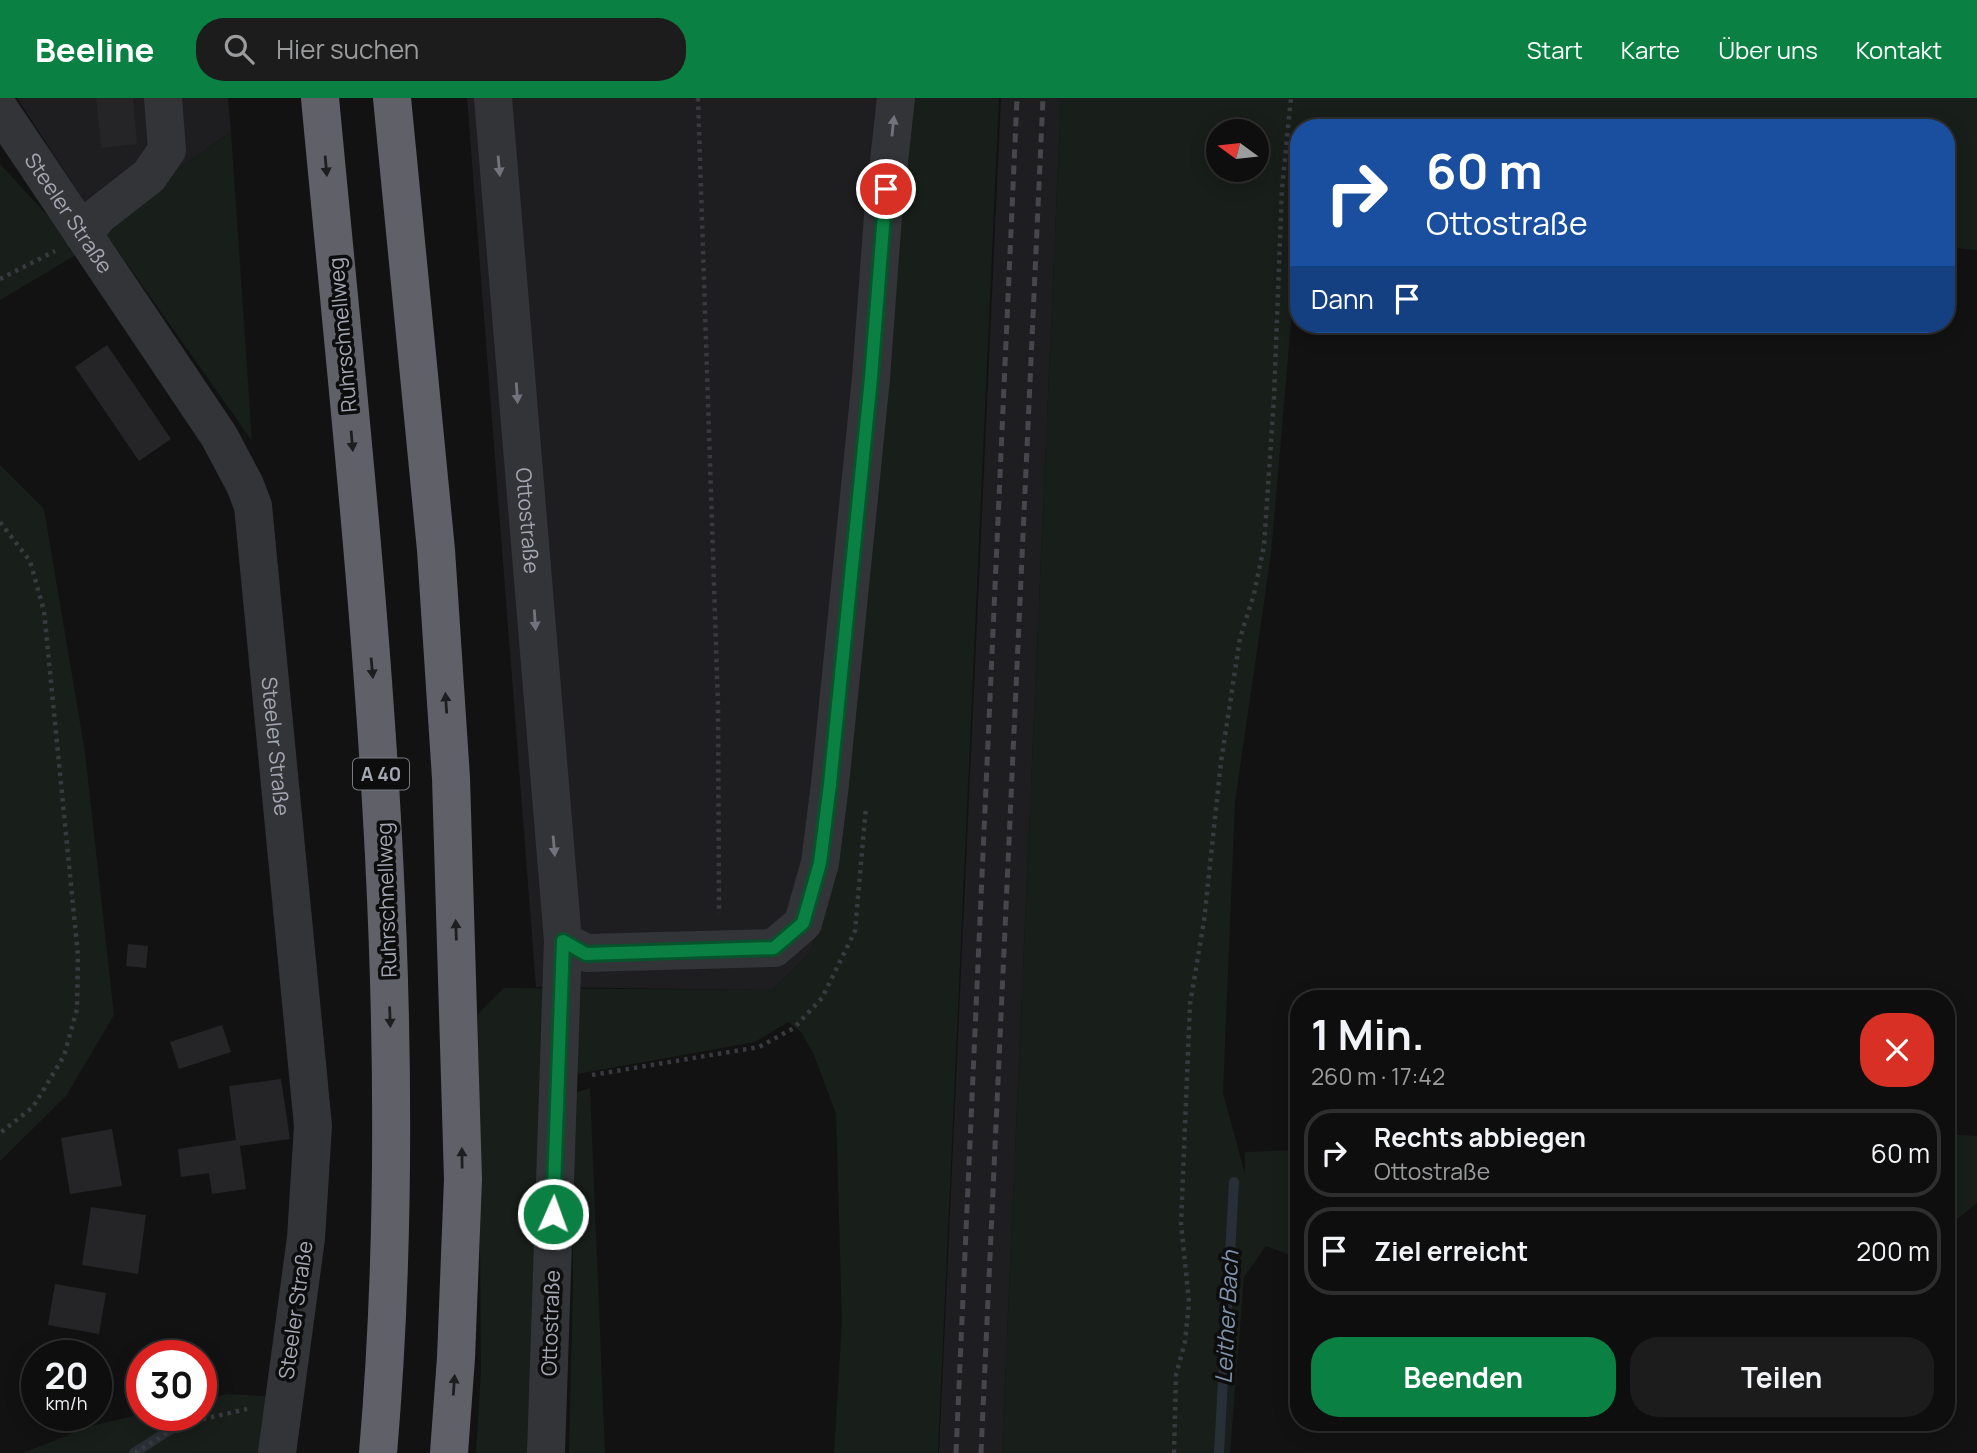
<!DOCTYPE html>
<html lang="de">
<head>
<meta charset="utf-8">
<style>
	:root { --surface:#0e0e0e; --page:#1c1c1c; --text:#f1f3f6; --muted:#9b9c9e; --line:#2e2e2e; --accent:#0b8043 }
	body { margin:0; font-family:Manrope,sans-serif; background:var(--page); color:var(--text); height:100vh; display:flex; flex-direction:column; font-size:26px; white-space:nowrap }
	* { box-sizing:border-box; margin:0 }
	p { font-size:23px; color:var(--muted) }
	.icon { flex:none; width:38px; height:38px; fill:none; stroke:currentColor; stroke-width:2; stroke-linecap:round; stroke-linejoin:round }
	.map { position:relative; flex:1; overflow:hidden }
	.drawer { position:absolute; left:1290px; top:892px; width:665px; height:441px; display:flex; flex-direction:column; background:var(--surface); border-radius:28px; box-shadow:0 4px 18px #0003,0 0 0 2px var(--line) }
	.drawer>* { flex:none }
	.banner { position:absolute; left:1290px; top:21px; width:665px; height:214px; border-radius:28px; box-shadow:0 4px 18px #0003,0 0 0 2px var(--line); background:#1a4fa0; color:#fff; overflow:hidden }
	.needle { width:46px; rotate:285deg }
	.fabs { position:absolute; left:1206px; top:21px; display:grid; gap:14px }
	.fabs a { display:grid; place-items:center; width:63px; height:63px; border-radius:50%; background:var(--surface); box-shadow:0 4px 18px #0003,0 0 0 2px var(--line); font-size:35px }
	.speed { position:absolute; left:21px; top:1242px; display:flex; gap:14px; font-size:35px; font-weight:700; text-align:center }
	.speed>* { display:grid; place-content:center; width:91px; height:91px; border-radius:50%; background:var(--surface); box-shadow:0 4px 18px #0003,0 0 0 2px var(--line); line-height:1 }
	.speed small { font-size:18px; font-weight:400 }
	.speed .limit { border:10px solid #d22; background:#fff; color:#111 }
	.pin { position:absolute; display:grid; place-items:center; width:60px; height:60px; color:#fff; margin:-30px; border:4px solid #fff; border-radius:50%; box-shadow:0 2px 7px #0007 }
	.me { position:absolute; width:77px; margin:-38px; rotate:2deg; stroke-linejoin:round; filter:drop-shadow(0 0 5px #0008) }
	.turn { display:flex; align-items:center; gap:24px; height:147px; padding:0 21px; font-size:32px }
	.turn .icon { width:91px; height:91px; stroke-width:2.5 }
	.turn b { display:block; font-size:49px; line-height:60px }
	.then { display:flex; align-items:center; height:66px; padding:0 21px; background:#0003; gap:14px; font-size:26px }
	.round { display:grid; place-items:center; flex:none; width:74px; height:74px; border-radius:28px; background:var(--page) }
	.head { display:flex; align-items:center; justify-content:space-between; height:119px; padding:0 21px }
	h1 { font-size:42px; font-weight:700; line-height:52px }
	.button { display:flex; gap:14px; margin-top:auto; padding:14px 21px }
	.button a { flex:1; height:80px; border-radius:28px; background:var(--accent); color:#fff; font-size:28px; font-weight:700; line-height:80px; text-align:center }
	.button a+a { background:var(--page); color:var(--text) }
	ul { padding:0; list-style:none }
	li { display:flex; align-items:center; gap:21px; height:88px; margin:0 14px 10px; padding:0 7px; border:4px solid var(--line); border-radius:28px }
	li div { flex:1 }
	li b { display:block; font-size:26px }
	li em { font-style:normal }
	header { display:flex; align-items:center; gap:42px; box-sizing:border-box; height:98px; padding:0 35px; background:var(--accent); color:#fff }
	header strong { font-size:33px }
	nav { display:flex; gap:38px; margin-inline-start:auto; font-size:24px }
	.search { width:490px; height:63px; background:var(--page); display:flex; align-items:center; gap:18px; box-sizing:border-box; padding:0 24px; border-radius:28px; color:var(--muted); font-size:26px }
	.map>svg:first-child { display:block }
	.built { fill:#1e1e20 }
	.green { fill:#181e1a; fill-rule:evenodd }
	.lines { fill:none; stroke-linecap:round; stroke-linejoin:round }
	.stream { stroke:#292f36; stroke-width:10 }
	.building { fill:#252527 }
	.path { stroke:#393a3f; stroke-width:4.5; stroke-dasharray:3.5 5; stroke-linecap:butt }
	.minor { stroke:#333438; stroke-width:38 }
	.highway { stroke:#606168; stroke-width:38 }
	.rail { stroke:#46474d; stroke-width:5; stroke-dasharray:9 7; stroke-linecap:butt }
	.oneway { fill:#71747c }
	.oneway2 { fill:#1e1e20 }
	.route-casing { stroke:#07532c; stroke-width:18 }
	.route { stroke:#0b8043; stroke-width:12 }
	.labels { text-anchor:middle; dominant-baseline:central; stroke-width:7; stroke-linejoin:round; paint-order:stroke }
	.shield { fill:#0d0d0e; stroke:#777a82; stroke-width:2 }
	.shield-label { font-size:19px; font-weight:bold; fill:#a4a8b3 }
	.street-label { font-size:21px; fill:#a4a8b3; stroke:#0d0d0e }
	.water-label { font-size:23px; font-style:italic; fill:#7e93ab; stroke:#0d0d0e }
</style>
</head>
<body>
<header>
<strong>Beeline</strong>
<div class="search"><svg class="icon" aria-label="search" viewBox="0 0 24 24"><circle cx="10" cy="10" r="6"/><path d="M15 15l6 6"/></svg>Hier suchen</div>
<nav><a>Start</a><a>Karte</a><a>Über uns</a><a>Kontakt</a></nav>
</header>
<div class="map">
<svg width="1977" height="1355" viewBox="0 0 1977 1355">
	<rect width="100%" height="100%" fill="#121213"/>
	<g class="built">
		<path d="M 17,0 L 228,0 L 231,34 L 99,126 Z"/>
		<path d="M 467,0 L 906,0 L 821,825 L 809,856 L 772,892 L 536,889 Z"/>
		<path d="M 1001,0 L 1061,0 L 1002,1355 L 939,1355 Z"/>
	</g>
	<g class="green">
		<path d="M 906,0 L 999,0 L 938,1355 L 834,1355 L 842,1224 L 836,1016 L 814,957 L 802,935 L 788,924 L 755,944 L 544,982 L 532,1355 L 476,1355 L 481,1271 L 478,916 L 504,890 L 772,892 L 809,856 L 821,825 Z"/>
		<path d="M 1061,0 L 1977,0 L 1977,152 L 1946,149 L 1946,30 L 1298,30 L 1298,144 L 1271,456 L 1235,704 L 1223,995 L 1245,1076 L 1245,1054 L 1298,1052 L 1298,1160 L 1266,1148 L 1244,1179 L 1230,1355 L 1002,1355 ZM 1218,33 L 1256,33 L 1256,72 L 1218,72 Z"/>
		<path d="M 231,34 L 252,343 L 99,126 Z"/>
		<path d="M 0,66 L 81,154 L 0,202 Z"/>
		<path d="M 0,367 L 44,411 L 85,654 L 114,917 L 66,998 L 0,1063 Z"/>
		<path d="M 590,990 L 605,1355 L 569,1355 L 573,1185 L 572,996 Z"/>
		<path d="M 1946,1036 L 1977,1038 L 1977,1105 L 1946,1130 Z"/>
		<path d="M 227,1296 L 284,1299 L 259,1355 L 23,1355 L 91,1328 L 142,1316 L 201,1318 L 201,1303 Z"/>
	</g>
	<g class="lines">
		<g class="stream">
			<path d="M 134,1355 L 190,1319"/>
			<path d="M 1219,1355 L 1234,1084"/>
		</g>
	</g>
	<g class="building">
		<path d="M 96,0 L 133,0 L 137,46 L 101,50 Z"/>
		<path d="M 107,247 L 171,341 L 139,363 L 75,269 Z"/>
		<path d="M 128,846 L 148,848 L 146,870 L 126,868 Z"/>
		<path d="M 222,927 L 231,954 L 179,971 L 170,944 Z"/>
		<path d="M 281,981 L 290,1041 L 240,1048 L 246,1091 L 212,1096 L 209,1075 L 181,1079 L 178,1051 L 236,1042 L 229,988 Z"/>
		<path d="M 112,1031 L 122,1088 L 70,1096 L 61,1040 Z"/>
		<path d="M 91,1109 L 146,1117 L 138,1176 L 82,1167 Z"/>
		<path d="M 55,1186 L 106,1195 L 99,1236 L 48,1227 Z"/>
	</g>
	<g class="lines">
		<g class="path">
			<path d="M 698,0 L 718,608 L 719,816"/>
			<path d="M 0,181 L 55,153"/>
			<path d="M 0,424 L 30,463 L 44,513 L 78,858 L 77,911 L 64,958 L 33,1009 L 0,1035"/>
			<path d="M 592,977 L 759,949 L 794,930 L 822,900 L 855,833 L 866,709"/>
			<path d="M 135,1355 L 181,1326 L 247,1311"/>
			<path d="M 1174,1355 L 1176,1277 L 1185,1244 L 1189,1204 L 1181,1125 L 1190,906 L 1204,823 L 1221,664 L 1240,540 L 1254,496 L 1264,448 L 1274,299 L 1282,91 L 1291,0"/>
		</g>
		<g class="minor">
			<path id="s1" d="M 493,0 L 563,843 L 546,1355"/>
			<path id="s2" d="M 0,12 L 219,338 L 245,387 L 253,408 L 313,1028 L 306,1140 L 277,1355"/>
			<path d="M 83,136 L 99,117 L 149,78 L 167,52 L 163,0"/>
			<path d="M 563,843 L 586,855 L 774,850 L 803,825 L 820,765 L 830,686 L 871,280 L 883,118 L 896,0"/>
		</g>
		<g class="highway">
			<path d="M 320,0 C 362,450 417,903 378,1355"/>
			<path d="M 392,0 L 436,452 L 451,680 L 463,1081 L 456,1260 L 449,1355"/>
		</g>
		<g class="rail">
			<path d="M 956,1355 L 1017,0"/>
			<path d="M 981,1355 L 1043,0"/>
		</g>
	</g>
	<defs><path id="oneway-solid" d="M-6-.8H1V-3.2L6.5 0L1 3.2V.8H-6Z" transform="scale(1.75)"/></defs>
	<g class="oneway">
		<use href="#oneway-solid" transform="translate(893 28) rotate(-84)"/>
		<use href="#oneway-solid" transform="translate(499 68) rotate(85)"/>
		<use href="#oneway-solid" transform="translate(517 295) rotate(86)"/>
		<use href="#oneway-solid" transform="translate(535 522) rotate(86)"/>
		<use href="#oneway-solid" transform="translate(554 748) rotate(85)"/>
	</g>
	<g class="oneway2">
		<use href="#oneway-solid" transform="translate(326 68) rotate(85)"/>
		<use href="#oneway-solid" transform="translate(352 343) rotate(85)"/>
		<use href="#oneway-solid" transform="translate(372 570) rotate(85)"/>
		<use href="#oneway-solid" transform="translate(446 605) rotate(-94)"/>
		<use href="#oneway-solid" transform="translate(456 832) rotate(-92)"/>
		<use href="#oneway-solid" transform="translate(390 919) rotate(88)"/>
		<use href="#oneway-solid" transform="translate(462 1060) rotate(-91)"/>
		<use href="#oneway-solid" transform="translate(454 1287) rotate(-86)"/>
	</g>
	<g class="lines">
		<defs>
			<path id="route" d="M 553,1116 L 563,843 L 586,856 L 774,850 L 803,825 L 820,765 L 830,686 L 871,280 L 886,91"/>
		</defs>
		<use href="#route" class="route-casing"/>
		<use href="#route" class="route"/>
	</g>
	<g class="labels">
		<rect class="shield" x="353" y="660.5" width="56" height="31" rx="5"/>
		<g class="shield-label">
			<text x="381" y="676">A 40</text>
		</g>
		<g class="street-label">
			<text stroke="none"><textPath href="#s2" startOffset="124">Steeler Straße</textPath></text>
			<text transform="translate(342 237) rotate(-95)">Ruhrschnellweg</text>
			<text stroke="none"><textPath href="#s1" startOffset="424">Ottostraße</textPath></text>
			<text stroke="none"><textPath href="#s2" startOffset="712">Steeler Straße</textPath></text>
			<text transform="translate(386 802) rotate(-92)">Ruhrschnellweg</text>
			<text transform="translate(295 1212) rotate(-82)">Steeler Straße</text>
			<text transform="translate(550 1225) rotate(-88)">Ottostraße</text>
		</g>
		<g class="water-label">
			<text transform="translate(1226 1219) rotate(-87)">Leither Bach</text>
		</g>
	</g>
</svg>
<div class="fabs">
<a><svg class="needle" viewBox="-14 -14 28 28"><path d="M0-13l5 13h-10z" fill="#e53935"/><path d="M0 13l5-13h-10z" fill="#9b9c9e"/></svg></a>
</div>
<div class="speed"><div>20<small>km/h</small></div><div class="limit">30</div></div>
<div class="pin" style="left:886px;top:91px;background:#d93025"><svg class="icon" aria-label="arrive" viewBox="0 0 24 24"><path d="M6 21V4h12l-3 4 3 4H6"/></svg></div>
<svg class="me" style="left:553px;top:1116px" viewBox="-20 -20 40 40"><circle r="17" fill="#0b8043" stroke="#fff" stroke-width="3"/><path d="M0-11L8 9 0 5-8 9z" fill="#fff"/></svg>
<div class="banner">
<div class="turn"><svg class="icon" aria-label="right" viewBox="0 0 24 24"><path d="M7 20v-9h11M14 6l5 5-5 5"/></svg><div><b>60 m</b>Ottostraße</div></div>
<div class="then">Dann<svg class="icon" aria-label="arrive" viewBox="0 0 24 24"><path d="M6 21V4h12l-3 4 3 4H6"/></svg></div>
</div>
<section class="drawer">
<div class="head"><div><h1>1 Min.</h1><p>260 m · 17:42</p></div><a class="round" style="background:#d93025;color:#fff"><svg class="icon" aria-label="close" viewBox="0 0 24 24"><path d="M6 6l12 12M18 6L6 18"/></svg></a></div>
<ul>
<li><svg class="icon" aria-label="right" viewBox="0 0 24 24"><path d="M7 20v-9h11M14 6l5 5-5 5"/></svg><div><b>Rechts abbiegen</b><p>Ottostraße</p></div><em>60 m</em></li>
<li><svg class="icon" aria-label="arrive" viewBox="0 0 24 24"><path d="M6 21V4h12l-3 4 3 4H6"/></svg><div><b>Ziel erreicht</b></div><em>200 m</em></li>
</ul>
<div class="button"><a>Beenden</a><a>Teilen</a></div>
</section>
</div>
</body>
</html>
